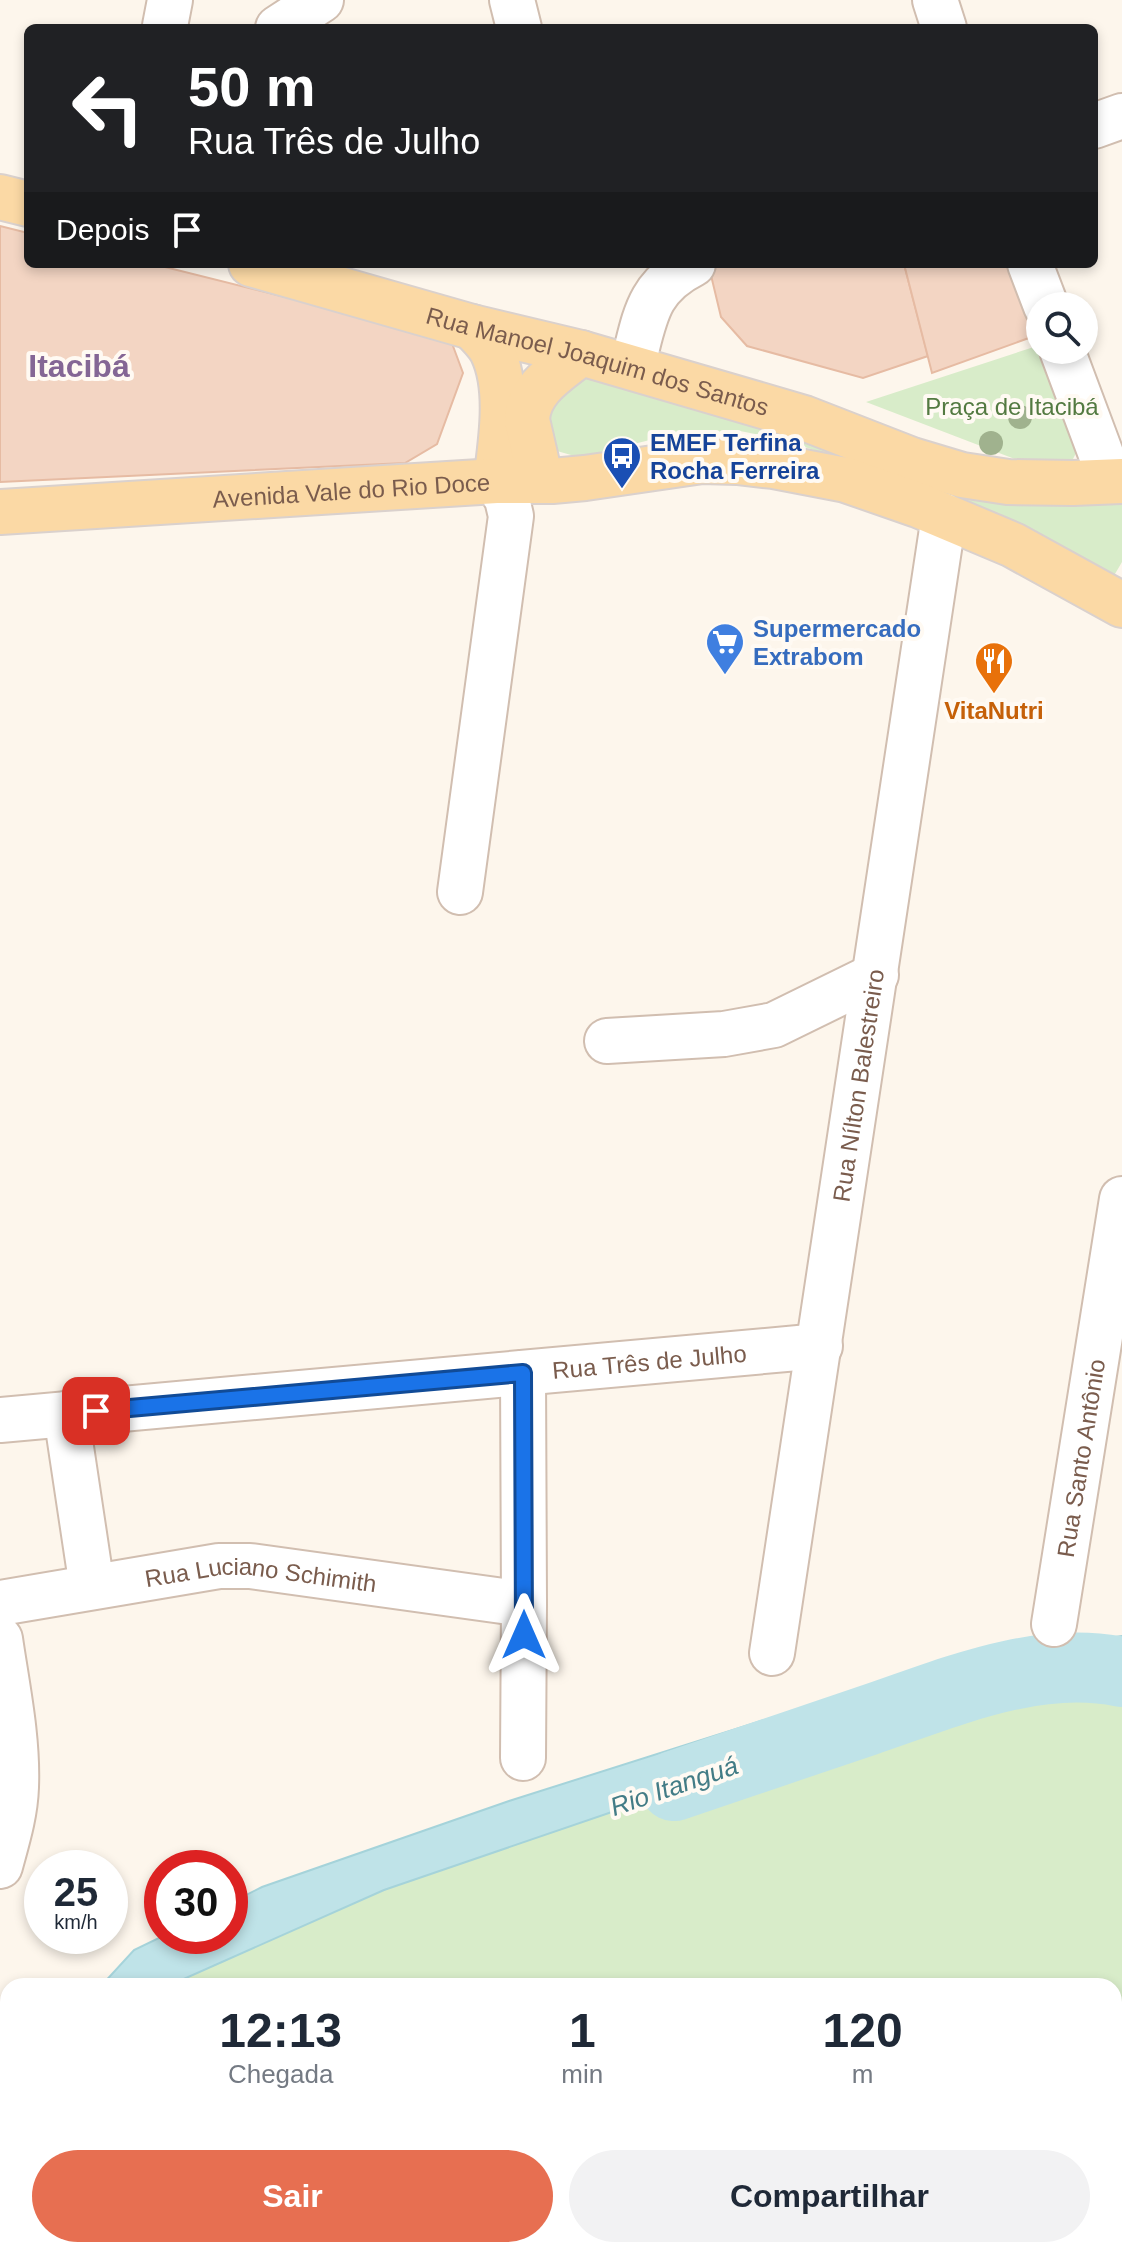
<!DOCTYPE html>
<html lang="pt">
<head>
<meta charset="utf-8">
<style>
	:root { --surface:#fff; --page:#f2f2f3; --text:#1f2937; --muted:#747a83; --accent:#e76f51 }
	body { margin:0; font-family:Helvetica,sans-serif; background:var(--page); color:var(--text); height:100vh; display:flex; flex-direction:column; font-size:30px; white-space:nowrap }
	* { box-sizing:border-box; margin:0 }
	p { font-size:26px; color:var(--muted) }
	.icon { flex:none; width:44px; height:44px; fill:none; stroke:currentColor; stroke-width:2; stroke-linecap:round; stroke-linejoin:round }
	.map { position:relative; flex:1; overflow:hidden }
	.drawer { position:absolute; left:0px; top:1978px; width:1122px; height:280px; display:flex; flex-direction:column; background:var(--surface); border-radius:24px 24px 0 0; box-shadow:0 4px 12px #0003 }
	.drawer>* { flex:none }
	.guide { position:absolute; left:24px; top:24px; width:1074px; height:244px; border-radius:12px; box-shadow:0 4px 12px #0003; background:#202124; color:#fff; overflow:hidden }
	.buttons { position:absolute; left:1026px; top:292px; display:grid; gap:16px }
	.buttons a { display:grid; place-items:center; width:72px; height:72px; border-radius:50%; background:var(--surface); box-shadow:0 4px 12px #0003; font-size:40px }
	.speed { position:absolute; left:24px; top:1850px; display:flex; gap:16px; font-size:40px; font-weight:700; text-align:center }
	.speed>* { display:grid; place-content:center; width:104px; height:104px; border-radius:50%; background:var(--surface); box-shadow:0 4px 12px #0003; line-height:1 }
	.speed small { font-size:20px; font-weight:400 }
	.speed .limit { border:12px solid #d22; background:#fff; color:#111 }
	.pin { position:absolute; display:grid; place-items:center; width:68px; height:68px; color:#fff; margin:-34px; border-radius:16px; box-shadow:0 4px 12px #0006 }
	.me { position:absolute; width:88px; margin:-44px; rotate:0deg; stroke-linejoin:round; filter:drop-shadow(0 0 6px #0008) }
	.turn { display:flex; align-items:center; gap:28px; height:168px; padding:0 32px; font-size:36px }
	.turn .icon { width:104px; height:104px; stroke-width:2.5 }
	.turn b { display:block; font-size:56px; line-height:68px }
	.then { display:flex; align-items:center; height:76px; padding:0 32px; background:#0003; gap:16px; font-size:30px }
	.eta { display:flex; justify-content:space-evenly; align-items:center; height:136px; text-align:center }
	.eta b { font-size:48px; font-weight:800; line-height:56px }
	.primary-button { display:flex; gap:16px; margin-top:auto; padding:16px 32px }
	.primary-button a { flex:1; height:92px; border-radius:48px; background:var(--accent); color:#fff; font-size:32px; font-weight:800; line-height:92px; text-align:center }
	.primary-button a+a { background:var(--page); color:var(--text) }
	.map>svg:first-child { display:block }
	.green { fill:#d8ecc9 }
	.water { fill:#bfe3e8; stroke:#a5d3da; stroke-width:2 }
	.lines { fill:none; stroke-linecap:round; stroke-linejoin:round }
	.stream { stroke:#a5d3da; stroke-width:12 }
	.river { stroke:#bfe3e8; stroke-width:70 }
	.building { fill:#f3d5c3; stroke:#e6bba3; stroke-width:2 }
	.minor-casing { stroke:#d1beb0; stroke-width:48 }
	.major-casing { stroke:#dad1cd; stroke-width:48 }
	.minor { stroke:#fff; stroke-width:44 }
	.major { stroke:#fbd9a5; stroke-width:44 }
	.tree { fill:#a0b28e }
	.route-casing { stroke:#114b97; stroke-width:20 }
	.route { stroke:#1a73e8; stroke-width:14 }
	.labels { text-anchor:middle; dominant-baseline:central; stroke-width:8; stroke-linejoin:round; paint-order:stroke }
	.street-label { font-size:24px; fill:#7a5c4d; stroke:#fffaf3 }
	.park-label { font-size:24px; fill:#537a41; stroke:#fffaf3 }
	.transit-label { font-size:24px; font-weight:bold; fill:#164399; stroke:#fffaf3; text-anchor:start }
	.shop-label { font-size:24px; font-weight:bold; fill:#366cbe; stroke:#fffaf3; text-anchor:start }
	.food-label { font-size:24px; font-weight:bold; fill:#c56008; stroke:#fffaf3 }
	.water-label { font-size:26px; font-style:italic; fill:#437c86; stroke:#fffaf3 }
	.district-label { font-size:32px; font-weight:bold; fill:#846695; stroke:#fffaf3 }
</style>
</head>
<body>
<div class="map">
<svg width="1122" height="2258" viewBox="0 0 1122 2258">
	<rect width="100%" height="100%" fill="#fdf6ec"/>
	<g class="green">
		<path d="M 1040,345 L 1040,350 L 1045,350 L 1078,449 L 1070,465 L 1046,471 L 866,402 Z"/>
		<path d="M 579,379 L 591,379 L 1122,500 L 1122,562 L 1112,579 L 865,466 L 776,438 L 740,431 L 704,432 L 658,438 L 585,456 L 571,455 L 557,451 L 547,442 L 541,405 Z"/>
		<path d="M 1122,1672 L 1122,2258 L 0,2258 L 0,2250 L 8,2234 L 8,2250 L 1114,2250 L 1114,1986 L 168,1986 L 384,1890 L 647,1800 L 824,1733 L 1015,1674 Z"/>
	</g>
	<g class="water">
		<path d="M 1122,1636 L 1122,1672 L 1015,1674 L 824,1733 L 647,1800 L 384,1890 L 168,1986 L 101,1986 L 134,1950 L 163,1936 L 230,1936 L 230,1903 L 262,1887 L 509,1801 L 824,1701 L 1038,1649 Z"/>
		<path d="M 8,2139 L 8,2234 L 0,2250 L 0,2154 Z"/>
	</g>
	<g class="lines">
		<path class="stream" d="M 107,2250 L 119,2258"/>
		<path class="river" d="M 674,1786 C 738,1764 802,1743 866,1721 C 947,1694 1035,1654 1122,1672"/>
	</g>
	<g class="building">
		<path d="M 0,226 L 28,233 L 28,264 L 153,264 L 450,338 L 463,373 L 437,444 L 405,463 L 0,482 Z"/>
		<path d="M 717,264 L 904,264 L 928,356 L 863,378 L 747,346 L 721,317 L 709,267 Z"/>
		<path d="M 904,264 L 1024,264 L 1040,314 L 1040,334 L 932,373 Z"/>
	</g>
	<g class="lines">
		<defs>
			<g id="minor">
				<path d="M 512,0 L 519,28"/>
				<path d="M 935,0 L 944,28"/>
				<path d="M 165,26 L 170,0"/>
				<path d="M 278,28 L 321,0"/>
				<path d="M 1094,126 L 1122,116"/>
				<path d="M 1030,264 L 1046,306"/>
				<path d="M 1062,350 L 1111,481"/>
				<path d="M 632,367 C 645,320 645,288 693,264"/>
				<path d="M 460,892 L 511,516 L 507,499 L 496,481"/>
				<path d="M 607,1041 L 724,1034 L 774,1025 L 876,975"/>
				<path d="M 66,1414 L 92,1587"/>
				<path id="s1" d="M 0,1420 L 820,1346"/>
				<path id="s2" d="M 0,1603 L 219,1566 L 250,1566 L 524,1604"/>
				<path id="s3" d="M 1054,1624 L 1122,1199"/>
				<path d="M 0,1639 C 7,1687 18,1738 16,1787 C 15,1815 7,1840 0,1866"/>
				<path id="s4" d="M 772,1653 L 944,516"/>
				<path d="M 523,1758 L 524,1604 L 523,1373"/>
			</g>
			<g id="major">
				<path d="M 0,197 L 28,204"/>
				<path id="s5" d="M 251,264 L 472,327 L 581,353 L 804,418 L 912,460 L 962,475 L 1008,482 L 1073,483 L 1122,481"/>
				<path d="M 472,327 C 479,334 488,343 492,351 C 510,388 501,442 496,481"/>
				<path d="M 541,481 L 527,420 C 528,388 559,371 581,353"/>
				<path id="s6" d="M 0,512 L 496,481 L 552,481 L 585,478 L 702,461 L 737,462 L 773,466 L 846,480 L 918,505 L 1013,545 L 1122,605"/>
			</g>
		</defs>
		<use href="#minor" class="minor-casing"/>
		<use href="#major" class="major-casing"/>
		<use href="#minor" class="minor"/>
		<use href="#major" class="major"/>
	</g>
	<g class="tree">
		<circle cx="1020" cy="417" r="12"/>
		<circle cx="991" cy="443" r="12"/>
	</g>
	<g class="lines">
		<defs>
			<path id="route" d="M 96,1411 L 523,1373 L 524,1635"/>
		</defs>
		<use href="#route" class="route-casing"/>
		<use href="#route" class="route"/>
	</g>
	<defs>
		<symbol id="bus-pin" viewBox="-11 -11 22 30"><path d="M0 17L-7.5 6A9.5 9.5 0 1 1 7.5 6Z" fill="#1a4fb4" stroke="#fffaf3"/><path d="M-5-6H5V4H4V6H2V4H-2V6H-4V4H-5ZM-3.5-4V0h7V-4ZM-3.5 1.2v1.5H-2V1.2ZM2 1.2v1.5H3.5V1.2Z" fill="#fff"/></symbol>
		<symbol id="supermarket-pin" viewBox="-11 -11 22 30"><path d="M0 17L-7.5 6A9.5 9.5 0 1 1 7.5 6Z" fill="#3f7fe0" stroke="#fffaf3"/><path d="M-6-5.5h2.5l.6 2H6L4.5 2H-2.5L-4.4-4H-6ZM-1.5 3.2a1.3 1.3 0 1 0 .1 0ZM3 3.2a1.3 1.3 0 1 0 .1 0Z" fill="#fff"/></symbol>
		<symbol id="restaurant-pin" viewBox="-11 -11 22 30"><path d="M0 17L-7.5 6A9.5 9.5 0 1 1 7.5 6Z" fill="#e8710a" stroke="#fffaf3"/><path d="M-5-6h1v4h1v-4h1v4h1v-4h1v5L-1.5 .5V6h-2V.5L-5-1ZM5-6V6H3V1.5H1.5Q1.5-4 5-6Z" fill="#fff"/></symbol>
	</defs>
	<g fill-rule="evenodd">
		<use href="#bus-pin" x="600" y="434" width="44" height="60"/>
		<use href="#supermarket-pin" x="703" y="620" width="44" height="60"/>
		<use href="#restaurant-pin" x="972" y="639" width="44" height="60"/>
	</g>
	<g class="labels">
		<g class="street-label">
			<text stroke="none"><textPath href="#s5" startOffset="360">Rua Manoel Joaquim dos Santos</textPath></text>
			<text stroke="none"><textPath href="#s6" startOffset="352">Avenida Vale do Rio Doce</textPath></text>
			<text stroke="none"><textPath href="#s4" startOffset="574">Rua Nílton Balestreiro</textPath></text>
			<text stroke="none"><textPath href="#s1" startOffset="652">Rua Três de Julho</textPath></text>
			<text stroke="none"><textPath href="#s3" startOffset="168">Rua Santo Antônio</textPath></text>
			<text stroke="none"><textPath href="#s2" startOffset="264">Rua Luciano Schimith</textPath></text>
		</g>
		<g class="park-label">
			<text x="1012" y="406">Praça de Itacibá</text>
		</g>
		<g class="transit-label">
			<text x="650" y="442">EMEF Terfina<tspan x="650" dy="28">Rocha Ferreira</tspan></text>
		</g>
		<g class="shop-label">
			<text x="753" y="628">Supermercado<tspan x="753" dy="28">Extrabom</tspan></text>
		</g>
		<g class="food-label">
			<text x="994" y="710">VitaNutri</text>
		</g>
		<g class="water-label">
			<text transform="translate(674 1786) rotate(-19)">Rio Itanguá</text>
		</g>
		<g class="district-label">
			<text x="79" y="366">Itacibá</text>
		</g>
	</g>
</svg>
<div class="buttons">
<a><svg class="icon" aria-label="search" viewBox="0 0 24 24"><circle cx="10" cy="10" r="6"/><path d="M15 15l6 6"/></svg></a>
</div>
<div class="speed"><div>25<small>km/h</small></div><div class="limit">30</div></div>
<div class="pin" style="left:96px;top:1411px;background:#d93025"><svg class="icon" aria-label="arrive" viewBox="0 0 24 24"><path d="M6 21V4h12l-3 4 3 4H6"/></svg></div>
<svg class="me" style="left:524px;top:1635px" viewBox="-20 -20 40 40"><path d="M0-17L14 15 0 8-14 15z" fill="#1a73e8" stroke="#fff" stroke-width="4"/></svg>
<div class="guide">
<div class="turn"><svg class="icon" aria-label="left" viewBox="0 0 24 24"><path d="M17 20v-9H6M10 6l-5 5 5 5"/></svg><div><b>50 m</b>Rua Três de Julho</div></div>
<div class="then">Depois<svg class="icon" aria-label="arrive" viewBox="0 0 24 24"><path d="M6 21V4h12l-3 4 3 4H6"/></svg></div>
</div>
<section class="drawer">
<div class="eta">
<div><b>12:13</b><p>Chegada</p></div>
<div><b>1</b><p>min</p></div>
<div><b>120</b><p>m</p></div>
</div>
<div class="primary-button"><a>Sair</a><a>Compartilhar</a></div>
</section>
</div>
</body>
</html>
